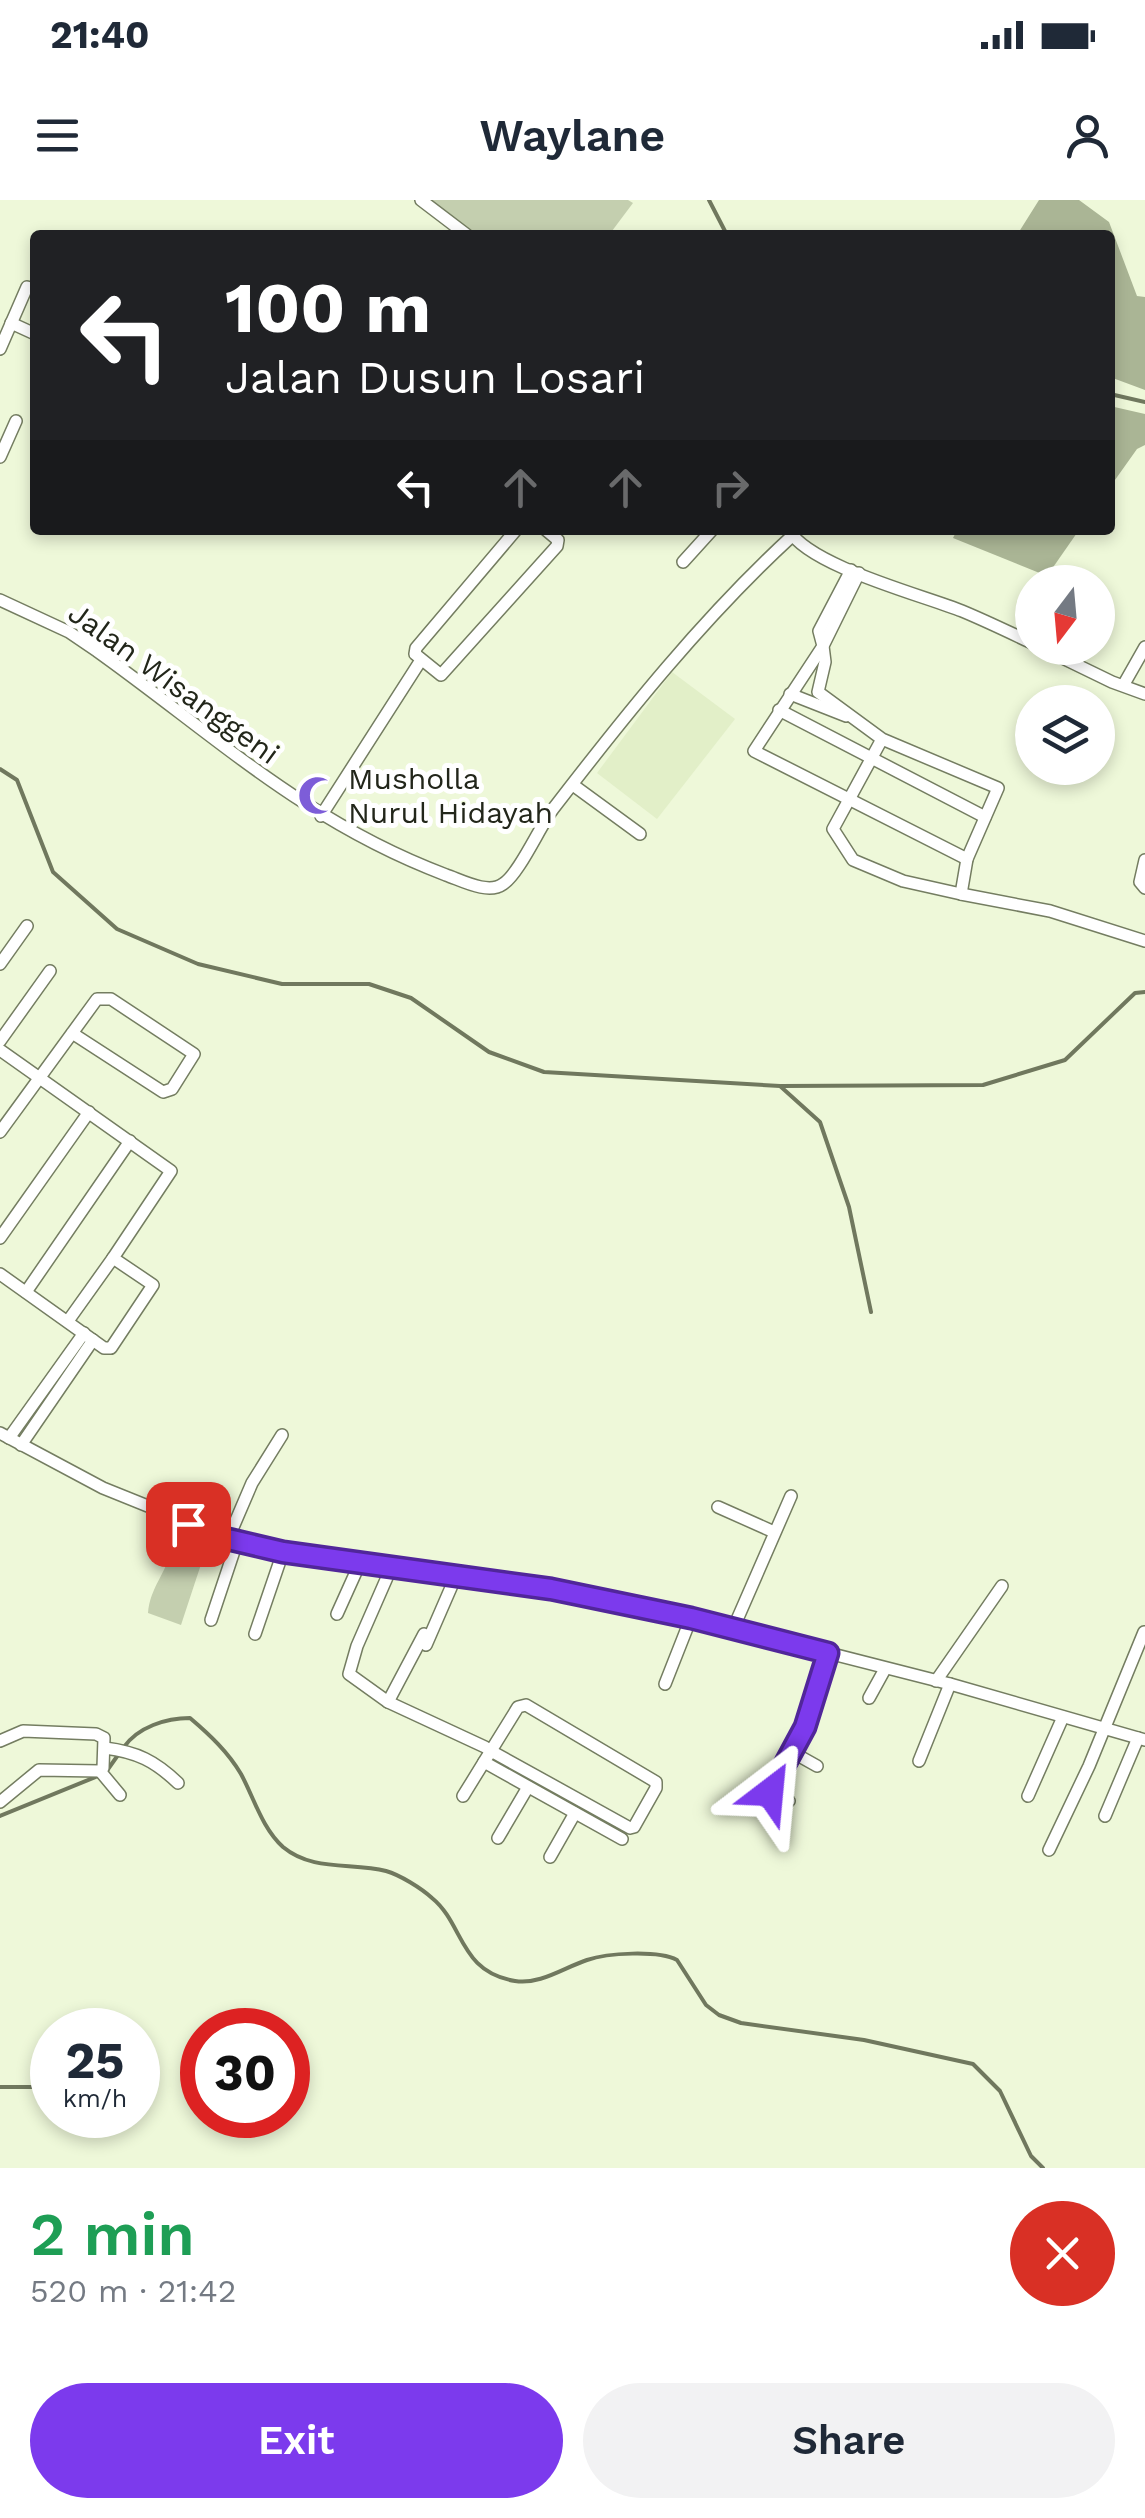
<!DOCTYPE html>
<html lang="en">
<head>
<meta charset="utf-8">
<style>
	:root { --surface:#fff; --page:#f2f2f3; --text:#1f2937; --muted:#747a83; --accent:#7c3aed }
	body { margin:0; font-family:"Work Sans",sans-serif; background:var(--page); color:var(--text); height:100vh; display:flex; flex-direction:column; font-size:38px; white-space:nowrap }
	* { box-sizing:border-box; margin:0 }
	p { font-size:32px; color:var(--muted) }
	.icon { flex:none; width:55px; height:55px; fill:none; stroke:currentColor; stroke-width:2; stroke-linecap:round; stroke-linejoin:round }
	.map { position:relative; height:1968px; overflow:hidden }
	.details { display:flex; flex-direction:column; background:var(--surface); flex:1 }
	.details>* { flex:none }
	.banner { position:absolute; left:30px; top:30px; width:1085px; height:305px; border-radius:10px; box-shadow:0 5px 15px #0003; background:#202124; color:#fff; overflow:hidden }
	.needle { width:65px; rotate:196deg }
	.tools { position:absolute; left:1015px; top:365px; display:grid; gap:20px }
	.tools a { display:grid; place-items:center; width:100px; height:100px; border-radius:50%; background:var(--surface); box-shadow:0 5px 15px #0003; font-size:50px }
	.speed { position:absolute; left:30px; top:1808px; display:flex; gap:20px; font-size:50px; font-weight:700; text-align:center }
	.speed>* { display:grid; place-content:center; width:130px; height:130px; border-radius:50%; background:var(--surface); box-shadow:0 5px 15px #0003; line-height:1 }
	.speed small { font-size:25px; font-weight:400 }
	.speed .limit { border:15px solid #d22; background:#fff; color:#111 }
	.pin { position:absolute; display:grid; place-items:center; width:85px; height:85px; color:#fff; margin:-42px; border-radius:20px; box-shadow:0 5px 15px #0006 }
	.me { position:absolute; width:110px; margin:-55px; rotate:29deg; stroke-linejoin:round; filter:drop-shadow(0 0 8px #0008) }
	.turn { display:flex; align-items:center; gap:35px; height:210px; padding:0 30px; font-size:45px }
	.turn .icon { width:130px; height:130px; stroke-width:2.5 }
	.turn b { display:block; font-size:70px; line-height:85px }
	.lanes { display:flex; align-items:center; height:95px; padding:0 30px; background:#0003; justify-content:center; gap:50px; direction:ltr }
	.lanes .off { opacity:.35 }
	.round { display:grid; place-items:center; flex:none; width:105px; height:105px; border-radius:52px; background:var(--page) }
	.headline { display:flex; align-items:center; justify-content:space-between; height:170px; padding:0 30px }
	h1 { font-size:60px; font-weight:600; line-height:75px; color:#1e9e55 }
	.cta { display:flex; gap:20px; margin-top:auto; padding:20px 30px }
	.cta a { flex:1; height:115px; border-radius:60px; background:var(--accent); color:#fff; font-size:40px; font-weight:600; line-height:115px; text-align:center }
	.cta a+a { background:var(--page); color:var(--text) }
	.status { display:flex; justify-content:space-between; align-items:center; height:70px; padding:0 50px; background:var(--surface); direction:ltr }
	.status svg { height:28px; fill:currentColor }
	header { display:flex; justify-content:space-between; align-items:center; height:130px; padding:0 30px; background:var(--surface); font-size:45px; font-weight:600 }
	.map>svg:first-child { display:block }
	.built { fill:#e2efc8 }
	.green { fill:#c4cfaf }
	.forest { fill:#aab595 }
	.lines { fill:none; stroke-linecap:round; stroke-linejoin:round }
	.stream { stroke:#70785e; stroke-width:4 }
	.minor-casing { stroke:#747d61; stroke-width:14 }
	.minor { stroke:#fff; stroke-width:11 }
	.route-casing { stroke:#51269a; stroke-width:25 }
	.route { stroke:#7c3aed; stroke-width:18 }
	.labels { text-anchor:middle; dominant-baseline:central; stroke-width:10; stroke-linejoin:round; paint-order:stroke }
	.street-label { font-size:30px; fill:#22261a; stroke:#fff }
	.poi-label { font-size:30px; fill:#22261a; stroke:#fff; text-anchor:start }
</style>
</head>
<body>
<div class="status"><b>21:40</b><svg viewBox="0 0 49 12"><path d="M0 12V9h3v3zM5 12V6h3v6zM10 12V3h3v9zM15 12V0h3v12zM26 1h20v11H26zM47 4h2v5h-2z"/></svg></div>
<header><svg class="icon" aria-label="menu" viewBox="0 0 24 24"><path d="M4 6h16M4 12h16M4 18h16"/></svg>Waylane<svg class="icon" aria-label="person" viewBox="0 0 24 24"><circle cx="12" cy="8" r="4"/><path d="M4 21q1-7 8-7t8 7"/></svg></header>
<div class="map">
<svg width="1145" height="1968" viewBox="0 0 1145 1968">
	<rect width="100%" height="100%" fill="#eef8d9"/>
	<path class="built" d="M 672,472 L 735,519 L 657,619 L 597,573 Z"/>
	<g class="green">
		<path d="M 428,0 L 628,0 L 633,3 L 609,35 L 477,35 Z"/>
		<path d="M 160,1321 L 209,1340 L 181,1425 L 148,1413 C 150,1388 166,1373 172,1349 L 151,1340 Z"/>
	</g>
	<g class="forest">
		<path d="M 1039,0 L 1079,0 L 1109,22 L 1137,96 L 1145,97 L 1145,190 L 1110,177 L 1110,35 L 1017,35 Z"/>
		<path d="M 1110,206 L 1145,214 L 1145,245 L 1137,249 L 1110,287 Z"/>
		<path d="M 957,330 L 1079,330 L 1047,376 L 953,338 Z"/>
	</g>
	<g class="lines">
		<g class="stream">
			<path d="M 709,0 L 727,35"/>
			<path d="M 1110,194 L 1145,202"/>
			<path d="M 0,569 L 17,580 L 53,672 L 117,729 L 198,764 L 282,784 L 369,784 L 411,798 L 489,852 L 544,872 L 780,886 L 820,922 L 849,1007 L 871,1112"/>
			<path d="M 781,886 L 983,885 L 1065,860 L 1135,793 L 1145,792"/>
			<path d="M 124,1547 C 138,1527 166,1518 190,1518 C 210,1535 228,1552 241,1574 C 254,1598 262,1628 283,1647 C 313,1672 352,1662 386,1671 C 400,1675 421,1688 432,1698 C 464,1724 459,1772 515,1781 C 540,1785 563,1768 587,1760 C 607,1753 658,1750 677,1760 L 706,1805 L 719,1815 L 741,1823 L 864,1840 L 973,1864 L 1000,1891 L 1031,1956 L 1043,1968"/>
			<path d="M 106,1572 L 118,1555"/>
			<path d="M 0,1616 L 98,1576"/>
			<path d="M 0,1887 L 52,1887"/>
		</g>
		<defs>
			<g id="minor">
				<path d="M 421,0 L 467,35"/>
				<path d="M 11,123 L 35,134"/>
				<path d="M 0,149 L 27,87 L 35,89"/>
				<path d="M 0,257 L 16,221"/>
				<path d="M 516,330 L 416,448 L 415,454 L 441,475 L 557,346 L 558,340 L 546,330"/>
				<path d="M 789,330 C 809,366 922,395 962,411 C 986,421 1009,432 1032,443"/>
				<path d="M 683,362 L 712,330"/>
				<path d="M 851,370 L 819,431 L 823,446 L 754,551 L 967,659"/>
				<path d="M 859,373 L 823,446 L 825,462 L 818,492 L 882,539 L 998,588 L 967,659 L 961,694 L 903,681 L 853,660 L 833,629 L 882,539"/>
				<path d="M 0,400 L 69,432 L 97,451 C 216,536 305,622 446,675 C 461,680 488,695 503,684 C 519,674 540,626 553,609 C 627,513 703,418 792,336"/>
				<path d="M 1042,448 L 1112,482 L 1145,494"/>
				<path d="M 1124,484 L 1145,447"/>
				<path d="M 790,494 L 846,516"/>
				<path d="M 779,510 L 985,617"/>
				<path d="M 573,585 L 640,634"/>
				<path d="M 321,616 L 421,460"/>
				<path d="M 1145,660 L 1140,682 L 1145,688"/>
				<path d="M 961,694 L 1050,711 L 1145,741"/>
				<path d="M 0,764 L 27,726"/>
				<path d="M 0,841 L 50,771"/>
				<path d="M 0,850 L 171,971 L 113,1058 L 153,1085 L 111,1148 L 104,1148 L 0,1074"/>
				<path d="M 0,932 L 97,799 L 111,799 L 194,854 L 172,889 L 163,892 L 72,833"/>
				<path d="M 0,1038 L 89,912"/>
				<path d="M 26,1092 L 130,941"/>
				<path d="M 68,1121 L 113,1058"/>
				<path d="M 0,1233 L 103,1288 L 237,1342 L 306,1357 L 551,1389 L 691,1418 L 950,1484 L 1145,1540"/>
				<path d="M 9,1238 L 84,1133"/>
				<path d="M 21,1245 L 93,1140"/>
				<path d="M 718,1307 L 774,1332"/>
				<path d="M 228,1339 L 252,1283 L 282,1235"/>
				<path d="M 392,1366 L 357,1446 L 349,1474 L 388,1502 L 424,1434"/>
				<path d="M 337,1414 L 360,1363"/>
				<path d="M 211,1420 L 237,1342"/>
				<path d="M 733,1429 L 791,1296"/>
				<path d="M 255,1434 L 283,1352"/>
				<path d="M 426,1445 L 456,1376"/>
				<path d="M 936,1481 L 1002,1386"/>
				<path d="M 665,1484 L 691,1418"/>
				<path d="M 869,1498 L 885,1469"/>
				<path d="M 388,1502 L 485,1547 L 491,1551 L 630,1628 L 634,1627 L 656,1588 L 656,1582 L 526,1505 L 518,1507 L 484,1562 L 622,1639"/>
				<path d="M 0,1541 L 23,1531 L 96,1534 L 104,1538 L 103,1568 L 100,1571 L 39,1570 L 0,1602"/>
				<path d="M 105,1548 C 137,1552 155,1561 178,1583"/>
				<path d="M 792,1552 L 817,1566"/>
				<path d="M 919,1561 L 950,1484"/>
				<path d="M 100,1571 L 120,1595"/>
				<path d="M 463,1596 L 484,1562"/>
				<path d="M 1028,1596 L 1063,1517"/>
				<path d="M 789,1601 L 770,1592 L 770,1587 L 805,1527 L 828,1453"/>
				<path d="M 1105,1616 L 1138,1538"/>
				<path d="M 498,1638 L 528,1587"/>
				<path d="M 1049,1650 L 1089,1566 L 1144,1432"/>
				<path d="M 550,1657 L 575,1613"/>
			</g>
		</defs>
		<use href="#minor" class="minor-casing"/>
		<use href="#minor" class="minor"/>
	</g>
	<g class="lines">
		<defs>
			<path id="route" d="M 188,1324 L 228,1339 L 283,1352 L 551,1389 L 691,1418 L 828,1453 L 805,1527 L 770,1592"/>
		</defs>
		<use href="#route" class="route-casing"/>
		<use href="#route" class="route"/>
	</g>
	<defs>
		<symbol id="mosque-bare" viewBox="-9 -9 18 18"><path d="M3.5-4.9A6 6 0 1 0 3.5 4.9A5 5 0 1 1 3.5-4.9Z" fill="#7d5dd8" stroke="#fff" stroke-width="2.5" paint-order="stroke"/></symbol>
	</defs>
	<g fill-rule="evenodd">
		<use href="#mosque-bare" x="290" y="568" width="55" height="55"/>
	</g>
	<g class="labels">
		<g class="street-label">
			<text transform="translate(174 483) rotate(36)">Jalan Wisanggeni</text>
		</g>
		<g class="poi-label">
			<text x="348" y="578">Musholla<tspan x="348" dy="34">Nurul Hidayah</tspan></text>
		</g>
	</g>
</svg>
<div class="tools">
<a><svg class="needle" viewBox="-14 -14 28 28"><path d="M0-13l5 13h-10z" fill="#e53935"/><path d="M0 13l5-13h-10z" fill="#747a83"/></svg></a>
<a><svg class="icon" aria-label="layers" viewBox="0 0 24 24"><path d="M12 4l9 5-9 5-9-5zM3 14l9 5 9-5"/></svg></a>
</div>
<div class="speed"><div>25<small>km/h</small></div><div class="limit">30</div></div>
<div class="pin" style="left:188px;top:1324px;background:#d93025"><svg class="icon" aria-label="arrive" viewBox="0 0 24 24"><path d="M6 21V4h12l-3 4 3 4H6"/></svg></div>
<svg class="me" style="left:770px;top:1592px" viewBox="-20 -20 40 40"><path d="M0-17L14 15 0 8-14 15z" fill="#7c3aed" stroke="#fff" stroke-width="4"/></svg>
<div class="banner">
<div class="turn"><svg class="icon" aria-label="left" viewBox="0 0 24 24"><path d="M17 20v-9H6M10 6l-5 5 5 5"/></svg><div><b>100 m</b>Jalan Dusun Losari</div></div>
<div class="lanes"><svg class="icon" aria-label="left" viewBox="0 0 24 24"><path d="M17 20v-9H6M10 6l-5 5 5 5"/></svg><svg class="icon off" aria-label="ahead" viewBox="0 0 24 24"><path d="M12 20V5M6 11l6-6 6 6"/></svg><svg class="icon off" aria-label="ahead" viewBox="0 0 24 24"><path d="M12 20V5M6 11l6-6 6 6"/></svg><svg class="icon off" aria-label="right" viewBox="0 0 24 24"><path d="M7 20v-9h11M14 6l5 5-5 5"/></svg></div>
</div>
</div>
<section class="details">
<div class="headline"><div><h1>2 min</h1><p>520 m · 21:42</p></div><a class="round" style="background:#d93025;color:#fff"><svg class="icon" aria-label="close" viewBox="0 0 24 24"><path d="M6 6l12 12M18 6L6 18"/></svg></a></div>
<div class="cta"><a>Exit</a><a>Share</a></div>
</section>
</body>
</html>
